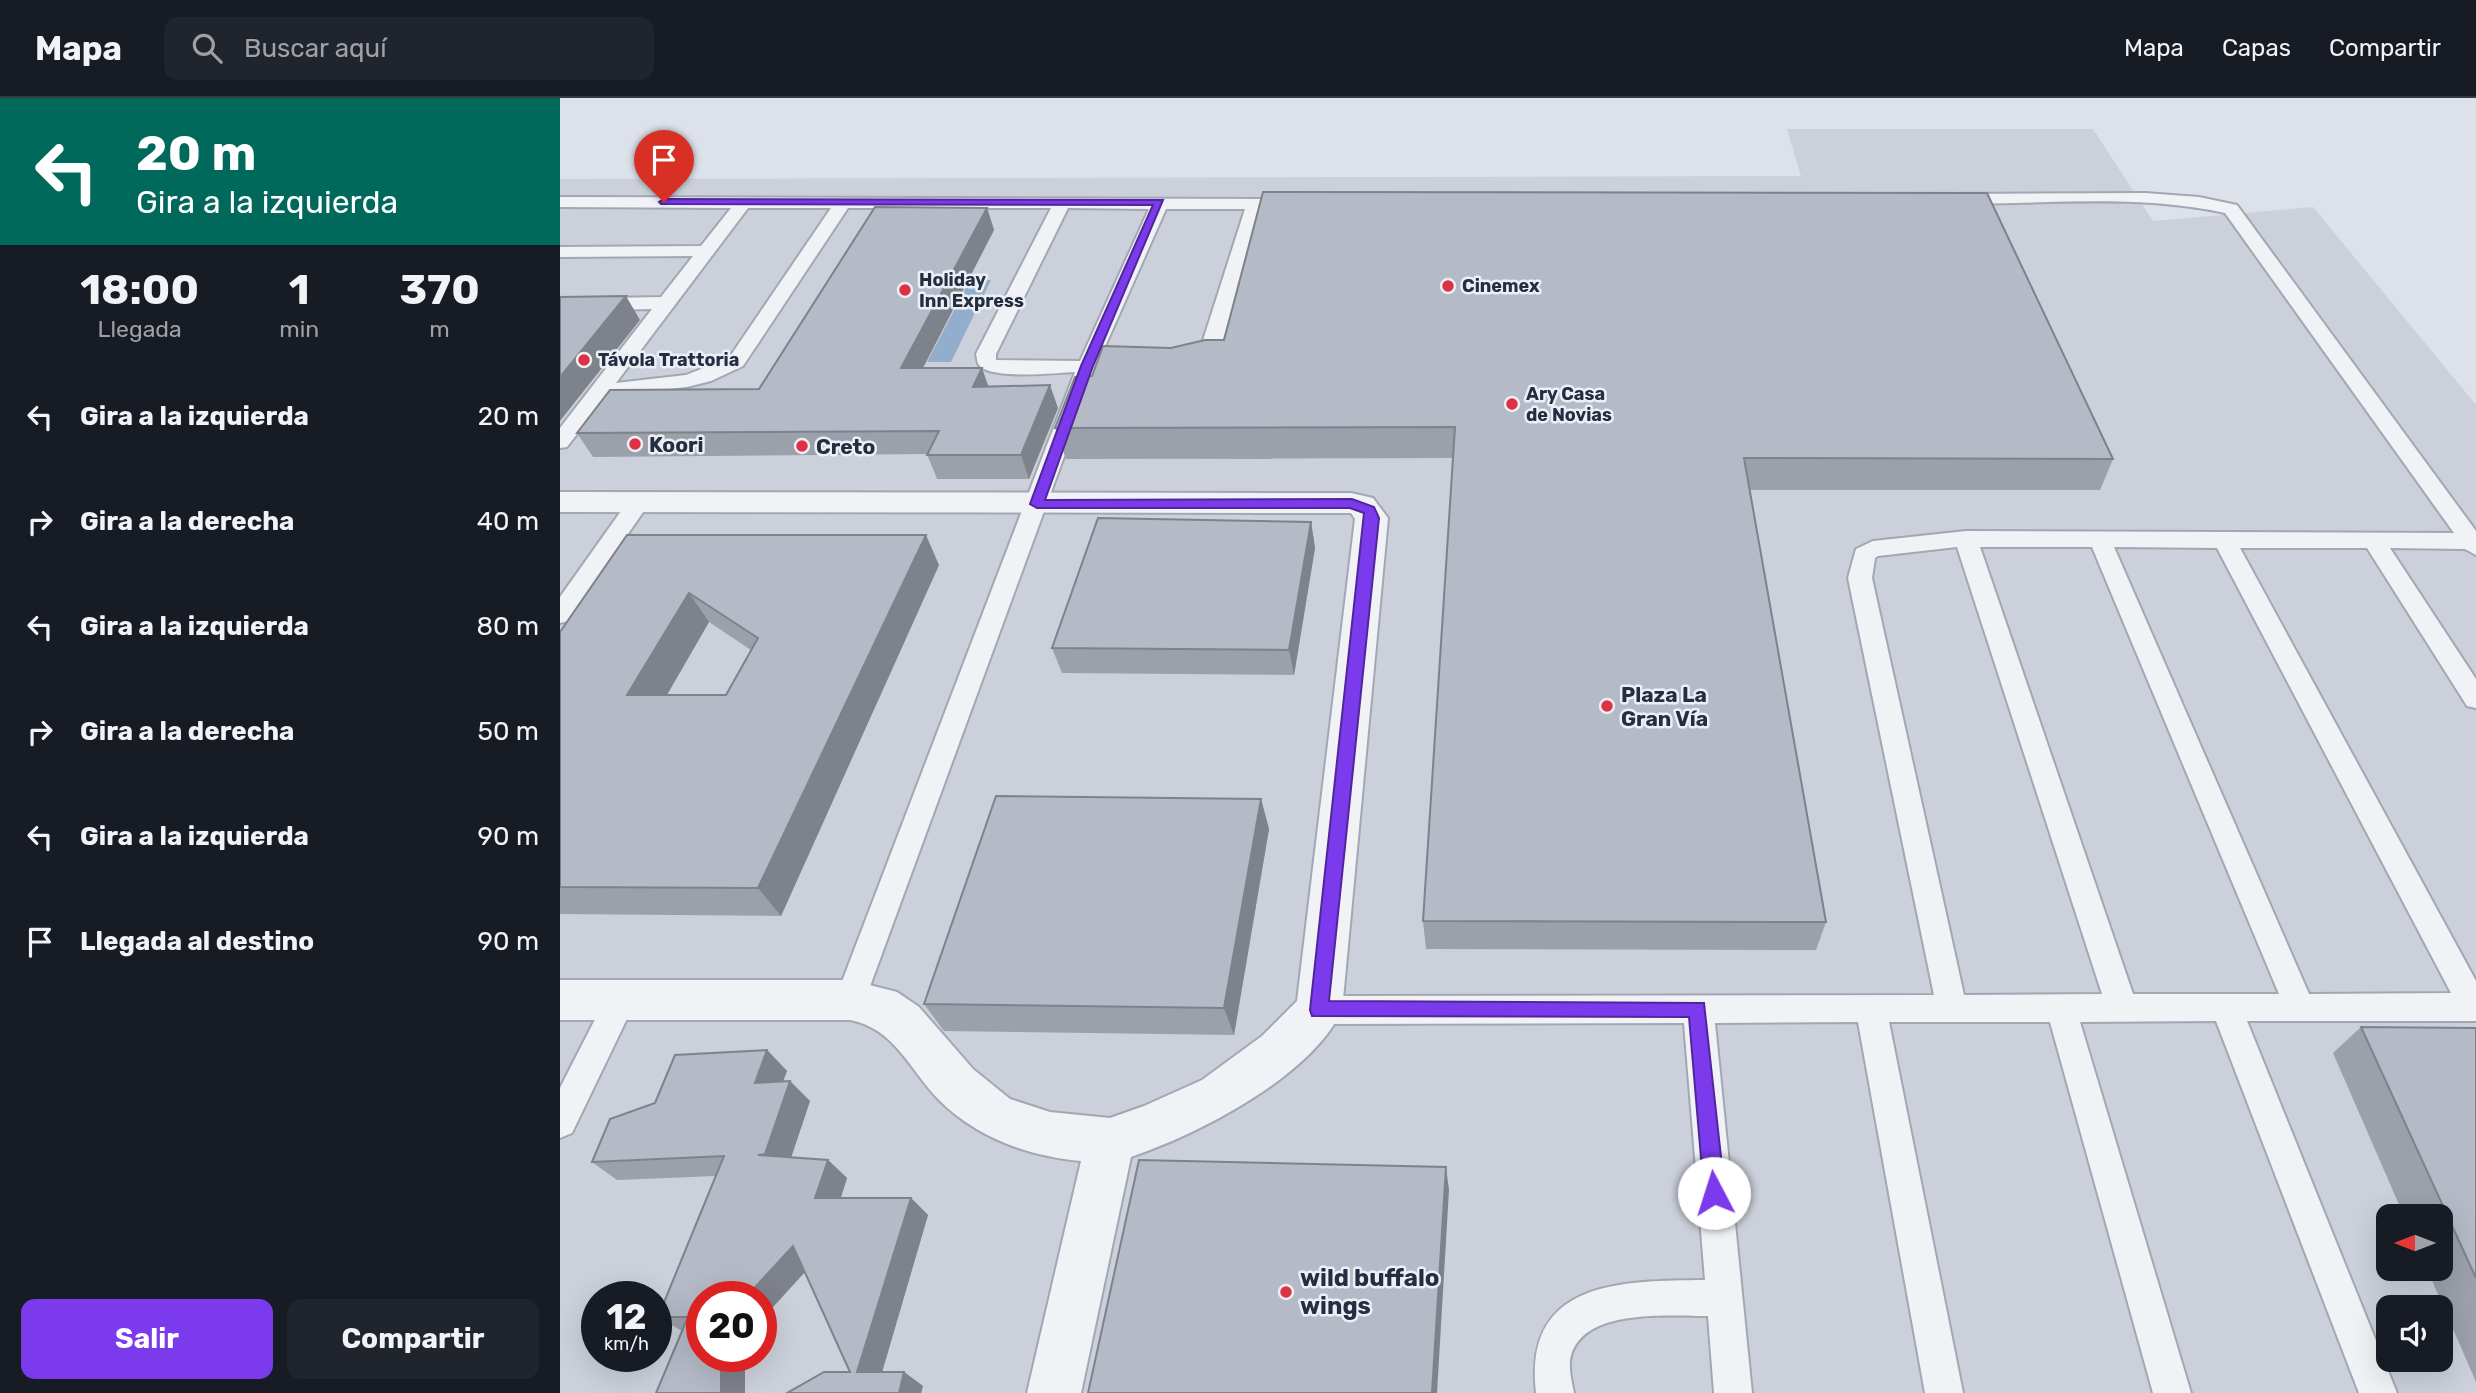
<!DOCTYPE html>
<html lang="es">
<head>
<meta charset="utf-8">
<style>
	:root { --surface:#171b24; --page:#20242c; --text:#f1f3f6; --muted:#9ea1a6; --line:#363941; --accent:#7c3aed }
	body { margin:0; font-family:Rubik,sans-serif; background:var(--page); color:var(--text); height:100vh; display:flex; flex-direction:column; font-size:26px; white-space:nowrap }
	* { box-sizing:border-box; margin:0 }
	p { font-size:23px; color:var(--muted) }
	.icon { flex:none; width:38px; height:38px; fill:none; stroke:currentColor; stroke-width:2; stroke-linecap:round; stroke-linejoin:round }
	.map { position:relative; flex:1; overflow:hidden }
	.panel { display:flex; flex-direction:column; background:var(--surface); width:560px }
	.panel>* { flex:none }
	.hud { background:#00695c; color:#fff; overflow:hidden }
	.needle { width:46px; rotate:270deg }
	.tools { position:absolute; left:1816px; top:1106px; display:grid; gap:14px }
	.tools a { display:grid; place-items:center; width:77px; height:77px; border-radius:14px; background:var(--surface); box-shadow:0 7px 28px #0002; font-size:35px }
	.speed { position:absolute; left:21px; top:1183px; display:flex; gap:14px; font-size:35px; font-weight:700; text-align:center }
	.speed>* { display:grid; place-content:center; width:91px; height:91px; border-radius:50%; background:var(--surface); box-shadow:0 7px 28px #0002; line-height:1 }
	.speed small { font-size:18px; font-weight:400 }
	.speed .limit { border:10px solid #d22; background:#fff; color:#111 }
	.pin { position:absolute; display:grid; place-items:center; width:60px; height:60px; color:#fff; margin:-72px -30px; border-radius:50% 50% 50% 0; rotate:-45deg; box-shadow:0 0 7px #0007 }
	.pin .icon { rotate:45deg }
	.me { position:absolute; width:77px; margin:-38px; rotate:355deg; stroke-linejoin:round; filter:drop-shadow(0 0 5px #0008) }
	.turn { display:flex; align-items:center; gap:24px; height:147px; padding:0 21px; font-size:32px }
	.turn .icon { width:91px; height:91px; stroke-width:2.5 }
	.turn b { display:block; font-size:49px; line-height:60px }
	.eta { display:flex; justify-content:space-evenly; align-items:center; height:119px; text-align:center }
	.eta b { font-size:42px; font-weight:700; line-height:49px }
	.cta { display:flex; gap:14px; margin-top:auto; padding:14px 21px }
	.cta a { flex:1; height:80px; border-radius:14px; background:var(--accent); color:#fff; font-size:28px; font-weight:700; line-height:80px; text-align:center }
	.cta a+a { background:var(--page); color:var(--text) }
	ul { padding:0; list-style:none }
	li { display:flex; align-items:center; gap:21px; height:105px; padding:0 21px }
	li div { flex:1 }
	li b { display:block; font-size:26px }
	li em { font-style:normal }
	header { display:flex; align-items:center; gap:42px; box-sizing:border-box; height:98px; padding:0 35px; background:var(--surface); border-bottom:2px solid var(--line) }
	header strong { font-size:33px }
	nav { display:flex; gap:38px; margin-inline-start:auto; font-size:24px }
	.search { width:490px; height:63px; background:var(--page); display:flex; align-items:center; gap:18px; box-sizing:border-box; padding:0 24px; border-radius:14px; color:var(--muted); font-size:26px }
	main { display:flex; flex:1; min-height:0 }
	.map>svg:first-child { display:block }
	.built { fill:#cbd0db; fill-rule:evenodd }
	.water { fill:#93adcd }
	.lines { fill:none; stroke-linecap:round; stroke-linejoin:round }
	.service-casing { stroke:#a2a8b3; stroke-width:4 }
	.minor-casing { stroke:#a2a8b3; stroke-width:4 }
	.service { fill:#f0f2f6; fill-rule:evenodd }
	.minor { fill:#f0f2f6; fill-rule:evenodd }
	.wall { fill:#9ba0aa; fill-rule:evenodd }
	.shaded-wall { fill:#7e828b }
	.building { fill:#b4bac6; stroke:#7e828b; stroke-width:2; fill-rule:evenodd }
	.route { fill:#7c3aed; stroke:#51269a; stroke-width:2 }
	.poi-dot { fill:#dd3245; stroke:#ecf0f6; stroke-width:2.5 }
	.labels { text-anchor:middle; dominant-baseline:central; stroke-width:5; stroke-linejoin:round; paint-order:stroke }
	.far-poi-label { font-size:18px; font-weight:bold; fill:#252e41; stroke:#ecf0f6; text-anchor:start }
	.poi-label { font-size:21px; font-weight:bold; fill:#252e41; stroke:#ecf0f6; text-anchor:start }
	.near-poi-label { font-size:24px; font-weight:bold; fill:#252e41; stroke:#ecf0f6; text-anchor:start }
</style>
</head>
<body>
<header>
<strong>Mapa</strong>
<div class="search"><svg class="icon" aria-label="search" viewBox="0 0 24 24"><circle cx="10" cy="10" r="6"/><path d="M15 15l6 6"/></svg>Buscar aquí</div>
<nav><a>Mapa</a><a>Capas</a><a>Compartir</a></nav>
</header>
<main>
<section class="panel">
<div class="hud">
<div class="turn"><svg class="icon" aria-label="left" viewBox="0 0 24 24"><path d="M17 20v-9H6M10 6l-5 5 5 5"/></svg><div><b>20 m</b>Gira a la izquierda</div></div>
</div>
<div class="eta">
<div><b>18:00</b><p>Llegada</p></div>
<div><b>1</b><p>min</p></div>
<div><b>370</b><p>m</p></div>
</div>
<ul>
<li><svg class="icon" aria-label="left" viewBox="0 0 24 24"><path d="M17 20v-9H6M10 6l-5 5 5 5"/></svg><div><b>Gira a la izquierda</b></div><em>20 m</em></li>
<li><svg class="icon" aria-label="right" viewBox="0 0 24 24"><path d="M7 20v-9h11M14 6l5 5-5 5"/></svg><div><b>Gira a la derecha</b></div><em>40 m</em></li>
<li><svg class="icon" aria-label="left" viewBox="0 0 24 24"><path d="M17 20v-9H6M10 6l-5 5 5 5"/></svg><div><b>Gira a la izquierda</b></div><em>80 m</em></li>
<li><svg class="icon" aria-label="right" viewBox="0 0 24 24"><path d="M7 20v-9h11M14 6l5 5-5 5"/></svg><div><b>Gira a la derecha</b></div><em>50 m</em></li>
<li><svg class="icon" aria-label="left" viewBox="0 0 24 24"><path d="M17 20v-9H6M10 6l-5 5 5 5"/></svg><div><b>Gira a la izquierda</b></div><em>90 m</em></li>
<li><svg class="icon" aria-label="arrive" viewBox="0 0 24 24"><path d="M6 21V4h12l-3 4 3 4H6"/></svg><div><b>Llegada al destino</b></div><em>90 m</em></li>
</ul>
<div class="cta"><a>Salir</a><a>Compartir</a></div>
</section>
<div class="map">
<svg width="1916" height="1295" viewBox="0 0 1916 1295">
	<rect width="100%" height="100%" fill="#dde1e9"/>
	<path class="built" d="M 1227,31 L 1533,31 L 1593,123 L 1753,109 L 1916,307 L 1916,1295 L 0,1295 L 0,81 L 1241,78 ZM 1829,1118 L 1881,1118 L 1881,1171 L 1829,1171 ZM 37,1199 L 96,1199 L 96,1258 L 37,1258 ZM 142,1199 L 201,1199 L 201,1258 L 142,1258 ZM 1829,1209 L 1881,1209 L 1881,1262 L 1829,1262 Z"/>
	<path class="water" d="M 410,182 L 431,182 L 391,264 L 367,264 Z"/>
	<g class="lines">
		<defs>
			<g id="service">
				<path d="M 1585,95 L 1639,99 L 1677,107 L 1916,433 L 1916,457 L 1905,451 L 1830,450 L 1916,581 L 1916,610 L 1907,608 L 1807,450 L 1680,450 L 1916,883 L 1916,923 L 1687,923 L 1837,1295 L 1799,1295 L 1656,923 L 1520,924 L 1631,1295 L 1593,1295 L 1490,924 L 1329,924 L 1403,1295 L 1365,1295 L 1298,924 L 1155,925 L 1192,1295 L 1154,1295 L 1148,1218 C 1109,1218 1018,1209 1010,1263 C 1009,1273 1012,1285 1014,1295 L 976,1295 C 963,1182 1061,1183 1145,1182 L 1124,925 L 759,926 L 748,922 L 744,912 L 748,902 L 759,898 L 1374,897 L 1288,480 L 1296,451 L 1313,443 L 1406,433 L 1894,435 L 1665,115 C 1578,96 1484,106 1395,106 L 1387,101 L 1395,96 ZM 1397,449 L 1542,896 L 1404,897 L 1312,480 L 1315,460 L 1318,458 ZM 1420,449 L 1532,449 L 1719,896 L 1573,896 ZM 1554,449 L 1657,450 L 1891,895 L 1749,896 Z"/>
				<path d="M 0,99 L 737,101 L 745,106 L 737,111 L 702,111 L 658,258 L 649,272 L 637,277 L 627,271 L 638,258 L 685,111 L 606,111 L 539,262 L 549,264 L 552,268 L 549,272 L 535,274 L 305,902 L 301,912 L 290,916 L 279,912 L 275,902 L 515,274 C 496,275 430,282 419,267 C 417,265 417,259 416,256 L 491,110 L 288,110 L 183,268 L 151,283 L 127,289 L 46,298 L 7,349 L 0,350 L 0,330 L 92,211 L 0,213 L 0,201 L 101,199 L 133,158 L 0,159 L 0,149 L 141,148 L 171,110 L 0,109 ZM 188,110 L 271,110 L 169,260 L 126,277 L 56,285 ZM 508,110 L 589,111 L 520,263 L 436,262 L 436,256 Z"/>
				<path d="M 79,397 L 87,399 L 90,404 L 8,523 L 0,525 L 0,499 L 71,399 Z"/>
				<path d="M 61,888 L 72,892 L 76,902 L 12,1035 L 0,1040 L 0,990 L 50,892 Z"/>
			</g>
			<path id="minor" d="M 0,394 L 791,395 L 813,400 L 828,420 L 782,912 C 751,979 638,1036 571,1059 L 521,1295 L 467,1295 L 521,1063 C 468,1058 418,1040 380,1003 C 349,972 336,931 290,922 L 0,922 L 0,882 L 290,882 L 337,894 L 359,909 L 413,971 L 450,1001 L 490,1014 L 550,1020 L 584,1008 L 642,982 L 702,938 L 737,903 L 795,421 L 791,415 L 0,414 Z"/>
		</defs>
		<use href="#service" class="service-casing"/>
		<use href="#minor" class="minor-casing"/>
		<use href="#service" class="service"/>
		<use href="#minor" class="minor"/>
	</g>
	<g class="wall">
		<path d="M 427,110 L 434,132 L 363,270 L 429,289 L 498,310 L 469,381 L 377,381 L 367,356 L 33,359 L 17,335 L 199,291 Z"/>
		<path d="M 515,279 L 1553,361 L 1540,392 L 1189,392 L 1266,824 L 1256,852 L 866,851 L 863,823 L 893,360 L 506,361 L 495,330 Z"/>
		<path d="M 751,424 L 755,450 L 734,577 L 502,575 L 492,550 Z"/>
		<path d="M 67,437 L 379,467 L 221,818 L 0,816 L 0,534 ZM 149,524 L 191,552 L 166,597 L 107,597 Z"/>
		<path d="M 701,701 L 709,731 L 674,937 L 384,933 L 364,906 Z"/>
		<path d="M 1801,929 L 1916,930 L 1916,1284 L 1867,1171 L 1881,1171 L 1881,1118 L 1844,1118 L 1773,955 Z"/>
		<path d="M 207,952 L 227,973 L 223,983 L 230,983 L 250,1003 L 231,1059 L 268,1062 L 287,1080 L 281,1100 L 351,1100 L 368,1117 L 322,1274 L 344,1274 L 363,1288 L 361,1295 L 227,1295 L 264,1274 L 290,1274 L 245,1174 L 201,1222 L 201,1199 L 142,1199 L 142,1258 L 185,1258 L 185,1295 L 96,1295 L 122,1233 L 98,1219 L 156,1078 L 57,1082 L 32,1064 L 50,1021 L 95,1005 L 115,957 Z"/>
	</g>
	<g class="shaded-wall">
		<path d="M 427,110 L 434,132 L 351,293 L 341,270 Z"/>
		<path d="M 66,198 L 80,222 L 0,323 L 0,279 Z"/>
		<path d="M 422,270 L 430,293 L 413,289 Z"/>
		<path d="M 490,287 L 498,310 L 469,381 L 461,357 Z"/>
		<path d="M 751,424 L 755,450 L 734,577 L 729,552 Z"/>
		<path d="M 366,437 L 379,467 L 221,818 L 198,790 Z"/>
		<path d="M 129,495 L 149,524 L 90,626 L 67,597 Z"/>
		<path d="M 701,701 L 709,731 L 674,937 L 664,910 Z"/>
		<path d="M 207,952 L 227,973 L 215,1004 L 195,985 Z"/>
		<path d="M 230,983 L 250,1003 L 226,1075 L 205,1056 Z"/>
		<path d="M 268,1062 L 287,1080 L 275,1117 L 255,1100 Z"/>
		<path d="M 886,1069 L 889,1092 L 877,1295 L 872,1295 Z"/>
		<path d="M 351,1100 L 368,1117 L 318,1288 L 297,1274 Z"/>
		<path d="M 233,1148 L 254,1164 L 201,1222 L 201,1199 L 186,1199 Z"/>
		<rect x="161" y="1258" width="24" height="37"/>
		<path d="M 344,1274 L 363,1288 L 361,1295 L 339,1295 Z"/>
	</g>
	<g class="building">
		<path d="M 703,94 L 1427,95 L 1553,361 L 1184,360 L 1266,824 L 863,823 L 895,329 L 495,330 L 515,279 L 532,278 L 543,248 L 611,250 L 645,242 L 664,242 Z"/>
		<path d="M 315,109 L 427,110 L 341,270 L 422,270 L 413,289 L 490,287 L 461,357 L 367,357 L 379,333 L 17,335 L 50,292 L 199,291 Z"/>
		<path d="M 66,198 L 0,279 L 0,199 Z"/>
		<path d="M 538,420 L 751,424 L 729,552 L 492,550 Z"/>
		<path d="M 67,437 L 366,437 L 198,790 L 0,789 L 0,534 ZM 129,495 L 198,540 L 166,597 L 67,597 Z"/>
		<path d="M 436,698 L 701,701 L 664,910 L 364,906 Z"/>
		<path d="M 1801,929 L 1916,930 L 1916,1180 Z"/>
		<path d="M 207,952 L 195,985 L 230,983 L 205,1056 L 198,1057 L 268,1062 L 255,1100 L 351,1100 L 297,1274 L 344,1274 L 339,1295 L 227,1295 L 264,1274 L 290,1274 L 233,1148 L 186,1199 L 142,1199 L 142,1258 L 161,1258 L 161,1295 L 96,1295 L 128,1219 L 98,1219 L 164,1058 L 32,1064 L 50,1021 L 95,1005 L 115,957 Z"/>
		<path d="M 579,1062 L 886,1069 L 872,1295 L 528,1295 Z"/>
	</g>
	<path class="route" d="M 104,101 L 603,102 L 533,268 L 485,402 L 792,401 L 814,409 L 819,420 L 769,903 L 1144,905 L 1165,1095 L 1162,1102 L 1154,1105 L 1147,1102 L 1144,1095 L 1129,919 L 752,918 L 750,912 L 804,415 L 790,410 L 477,410 L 470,406 L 521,268 L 593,107 L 101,106 L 99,104 Z"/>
	<g class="poi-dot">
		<circle cx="888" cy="188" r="7"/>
		<circle cx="345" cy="192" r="7"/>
		<circle cx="24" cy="262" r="7"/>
		<circle cx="952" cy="306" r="7"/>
		<circle cx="75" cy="346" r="7"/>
		<circle cx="242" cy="348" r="7"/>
		<circle cx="1047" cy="608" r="7"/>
		<circle cx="726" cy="1194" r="7"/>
	</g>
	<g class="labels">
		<g class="far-poi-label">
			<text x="359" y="182">Holiday<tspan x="359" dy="21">Inn Express</tspan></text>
			<text x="902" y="188">Cinemex</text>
			<text x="38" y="262">Távola Trattoria</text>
			<text x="966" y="296">Ary Casa<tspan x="966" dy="21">de Novias</tspan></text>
		</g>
		<g class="poi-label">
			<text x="89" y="346">Koori</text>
			<text x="256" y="348">Creto</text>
			<text x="1061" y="596">Plaza La<tspan x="1061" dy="24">Gran Vía</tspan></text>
		</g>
		<g class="near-poi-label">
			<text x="740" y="1180">wild buffalo<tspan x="740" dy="28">wings</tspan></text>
		</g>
	</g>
</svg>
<div class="tools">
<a><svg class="needle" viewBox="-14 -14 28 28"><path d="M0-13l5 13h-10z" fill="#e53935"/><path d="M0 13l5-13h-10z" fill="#9ea1a6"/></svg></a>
<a><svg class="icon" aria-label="sound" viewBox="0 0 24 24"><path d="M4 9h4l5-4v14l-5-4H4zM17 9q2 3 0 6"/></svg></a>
</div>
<div class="speed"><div>12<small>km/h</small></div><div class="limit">20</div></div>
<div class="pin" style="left:104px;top:104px;background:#d93025"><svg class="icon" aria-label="arrive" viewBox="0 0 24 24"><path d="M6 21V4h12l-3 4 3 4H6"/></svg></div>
<svg class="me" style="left:1154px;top:1095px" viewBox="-20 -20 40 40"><circle r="19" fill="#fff"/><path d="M0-13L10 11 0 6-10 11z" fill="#7c3aed"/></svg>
</div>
</main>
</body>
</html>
